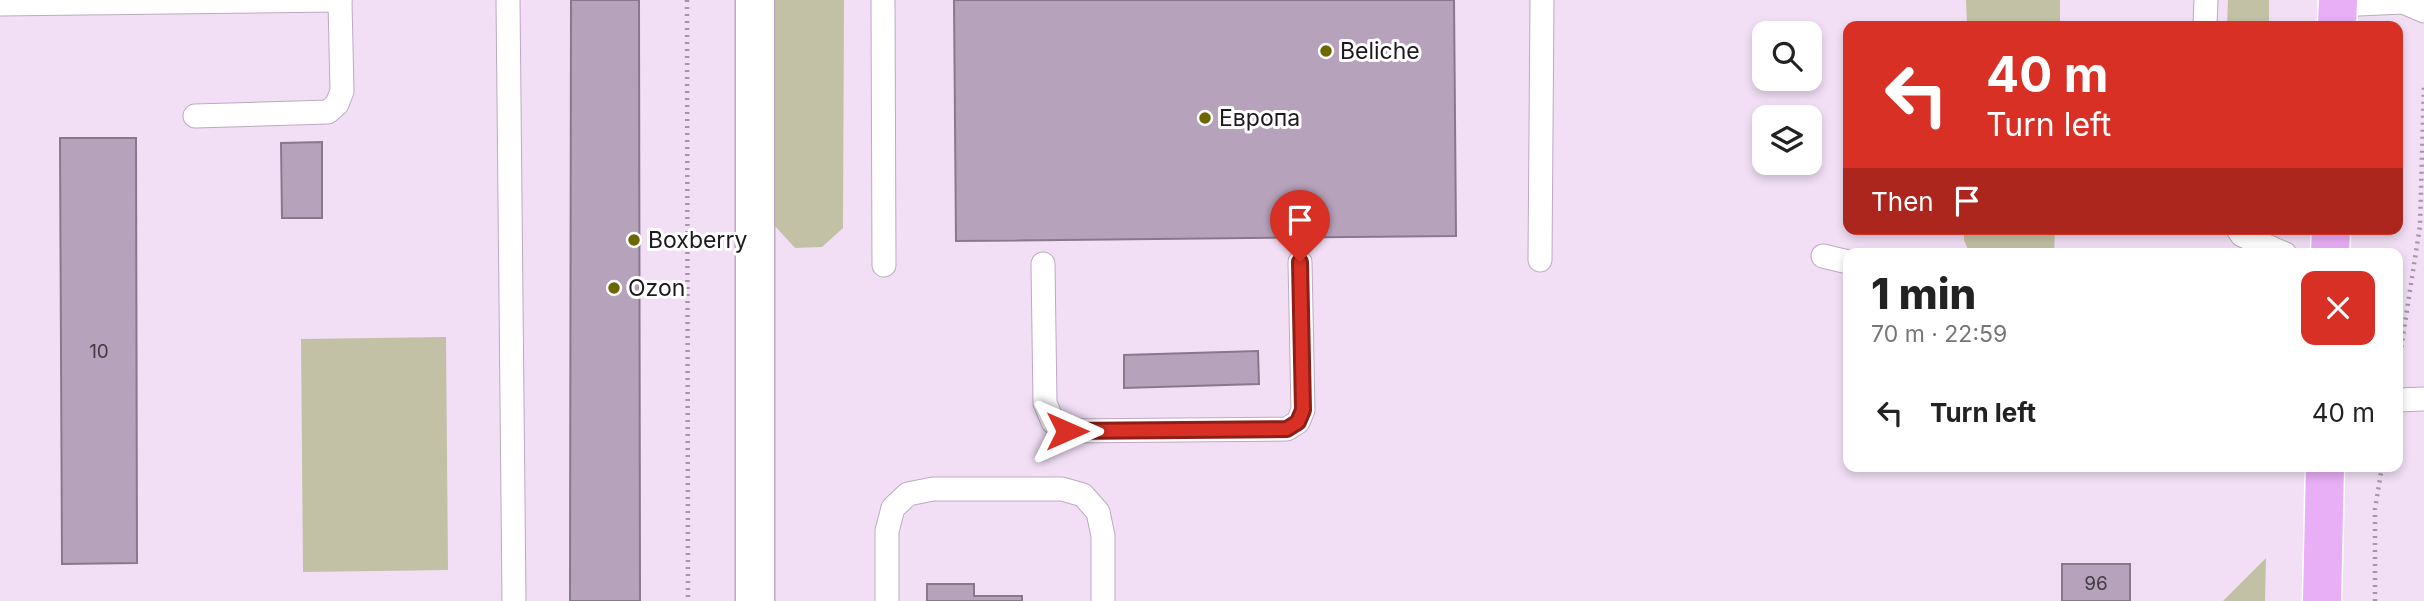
<!DOCTYPE html>
<html lang="en">
<head>
<meta charset="utf-8">
<style>
	:root { --surface:#fff; --page:#f6f6f6; --text:#222; --muted:#767676 }
	body { margin:0; font-family:Inter,sans-serif; background:var(--page); color:var(--text); height:100vh; display:flex; flex-direction:column; font-size:26px; white-space:nowrap }
	* { box-sizing:border-box; margin:0 }
	p { font-size:23px; color:var(--muted) }
	.icon { flex:none; width:38px; height:38px; fill:none; stroke:currentColor; stroke-width:2; stroke-linecap:round; stroke-linejoin:round }
	.map { position:relative; flex:1; overflow:hidden }
	.sheet { position:absolute; left:1843px; top:248px; width:560px; height:224px; display:flex; flex-direction:column; background:var(--surface); border-radius:14px; box-shadow:0 4px 10px #0003 }
	.sheet>* { flex:none }
	.guide { position:absolute; left:1843px; top:21px; width:560px; height:214px; border-radius:14px; box-shadow:0 4px 10px #0003; background:#d93025; color:#fff; overflow:hidden }
	.fabs { position:absolute; left:1752px; top:21px; display:grid; gap:14px }
	.fabs a { display:grid; place-items:center; width:70px; height:70px; border-radius:14px; background:var(--surface); box-shadow:0 4px 10px #0003; font-size:35px }
	.pin { position:absolute; display:grid; place-items:center; width:60px; height:60px; color:#fff; margin:-72px -30px; border-radius:50% 50% 50% 0; rotate:-45deg; box-shadow:0 0 7px #0007 }
	.pin .icon { rotate:45deg }
	.me { position:absolute; width:77px; margin:-38px; rotate:90deg; stroke-linejoin:round; filter:drop-shadow(0 0 5px #0008) }
	.turn { display:flex; align-items:center; gap:24px; height:147px; padding:0 28px; font-size:32px }
	.turn .icon { width:91px; height:91px; stroke-width:2.5 }
	.turn b { display:block; font-size:49px; line-height:60px }
	.then { display:flex; align-items:center; height:66px; padding:0 28px; background:#0003; gap:14px; font-size:26px }
	.round { display:grid; place-items:center; flex:none; width:74px; height:74px; border-radius:14px; background:var(--page) }
	.summary { display:flex; align-items:center; justify-content:space-between; height:119px; padding:0 28px }
	h1 { font-size:42px; font-weight:800; line-height:52px }
	ul { padding:0; list-style:none }
	li { display:flex; align-items:center; gap:21px; height:91px; padding:0 28px }
	li div { flex:1 }
	li b { display:block; font-size:26px }
	li em { font-style:normal }
	.map>svg:first-child { display:block }
	.green { fill:#c2c1a5 }
	.building { fill:#b7a2bc; stroke:#88788c; stroke-width:2 }
	.lines { fill:none; stroke-linecap:round; stroke-linejoin:round }
	.service-casing { stroke:#bcaac0; stroke-width:25 }
	.minor-casing { stroke:#bcaac0; stroke-width:41 }
	.trunk-casing { stroke:#fff; stroke-width:41 }
	.path { stroke:#a495a7; stroke-width:4.5; stroke-dasharray:2 5; stroke-linecap:butt }
	.service { stroke:#fff; stroke-width:23 }
	.minor { stroke:#fff; stroke-width:38 }
	.trunk { stroke:#e8aef6; stroke-width:38 }
	.route-casing { stroke:#8d1f18; stroke-width:18 }
	.route { stroke:#d93025; stroke-width:12 }
	.poi-dot { fill:#6d6700; stroke:#fff; stroke-width:2.5 }
	.labels { text-anchor:middle; dominant-baseline:central; stroke-width:6; stroke-linejoin:round; paint-order:stroke }
	.number-label { font-size:19px; fill:#443a46 }
	.poi-label { font-size:23px; fill:#1e181f; stroke:#fff; text-anchor:start }
</style>
</head>
<body>
<div class="map">
<svg width="2424" height="601" viewBox="0 0 2424 601">
	<rect width="100%" height="100%" fill="#f2dff6"/>
	<g class="green">
		<path d="M 775,0 L 844,0 L 843,228 L 822,247 L 795,248 L 775,226 Z"/>
		<path d="M 1966,0 L 2060,0 L 2060,26 L 1967,26 Z"/>
		<path d="M 2228,0 L 2269,0 L 2269,26 L 2227,26 Z"/>
		<path d="M 1964,229 L 2055,229 L 2054,254 L 1970,254 L 1964,240 Z"/>
		<path d="M 446,337 L 448,570 L 303,572 L 301,339 Z"/>
		<path d="M 2266,558 L 2265,601 L 2223,601 Z"/>
	</g>
	<g class="building">
		<path d="M 571,0 L 639,0 L 640,601 L 570,601 Z"/>
		<path d="M 954,0 L 1454,0 L 1456,236 L 956,241 Z"/>
		<path d="M 60,138 L 136,138 L 137,563 L 62,564 Z"/>
		<path d="M 322,142 L 322,218 L 282,218 L 281,143 Z"/>
		<path d="M 1258,351 L 1259,384 L 1124,388 L 1124,355 Z"/>
		<rect x="2062" y="564" width="68" height="37"/>
		<path d="M 927,584 L 974,584 L 974,596 L 1022,596 L 1022,601 L 927,601 Z"/>
	</g>
	<g class="lines">
		<defs>
			<g id="service">
				<path d="M 508,0 L 514,601"/>
				<path d="M 883,0 L 884,265"/>
				<path d="M 0,4 L 340,0"/>
				<path d="M 2337,5 L 2403,2 L 2424,11"/>
				<path d="M 2205,26 L 2206,0"/>
				<path d="M 195,116 L 328,112 L 337,104 L 342,91 L 340,2"/>
				<path d="M 2238,229 L 2242,235 L 2285,254"/>
				<path d="M 1823,256 L 1848,262"/>
				<path d="M 1540,260 L 1542,0"/>
				<path d="M 1043,264 L 1045,403 L 1053,422 L 1067,431 L 1287,429 L 1298,422 L 1303,410 L 1300,262"/>
				<path d="M 2398,400 L 2424,399"/>
				<path d="M 887,601 L 887,531 L 893,508 L 908,494 L 933,489 L 1062,489 L 1083,495 L 1098,512 L 1103,536 L 1103,601"/>
			</g>
			<path id="minor" d="M 755,0 L 755,601"/>
			<g id="trunk">
				<path d="M 2337,26 L 2338,0"/>
				<path d="M 2330,254 L 2331,229"/>
				<path d="M 2322,601 L 2325,467"/>
			</g>
		</defs>
		<use href="#service" class="service-casing"/>
		<use href="#minor" class="minor-casing"/>
		<use href="#trunk" class="trunk-casing"/>
		<g class="path">
			<path d="M 687,0 L 688,601"/>
			<path d="M 2398,368 L 2420,226 L 2424,85"/>
			<path d="M 2375,601 L 2375,509 L 2382,467"/>
		</g>
		<use href="#service" class="service"/>
		<use href="#minor" class="minor"/>
		<use href="#trunk" class="trunk"/>
	</g>
	<g class="lines">
		<defs>
			<path id="route" d="M 1067,431 L 1287,429 L 1298,422 L 1303,410 L 1300,262"/>
		</defs>
		<use href="#route" class="route-casing"/>
		<use href="#route" class="route"/>
	</g>
	<g class="poi-dot">
		<circle cx="1326" cy="51" r="7"/>
		<circle cx="1205" cy="118" r="7"/>
		<circle cx="634" cy="240" r="7"/>
		<circle cx="614" cy="288" r="7"/>
	</g>
	<g class="labels">
		<g class="number-label">
			<text x="99" y="351">10</text>
			<text x="2096" y="583">96</text>
		</g>
		<g class="poi-label">
			<text x="1340" y="51">Beliche</text>
			<text x="1219" y="118">Европа</text>
			<text x="648" y="240">Boxberry</text>
			<text x="628" y="288">Ozon</text>
		</g>
	</g>
</svg>
<div class="fabs">
<a><svg class="icon" aria-label="search" viewBox="0 0 24 24"><circle cx="10" cy="10" r="6"/><path d="M15 15l6 6"/></svg></a>
<a><svg class="icon" aria-label="layers" viewBox="0 0 24 24"><path d="M12 4l9 5-9 5-9-5zM3 14l9 5 9-5"/></svg></a>
</div>
<div class="pin" style="left:1300px;top:262px;background:#d93025"><svg class="icon" aria-label="arrive" viewBox="0 0 24 24"><path d="M6 21V4h12l-3 4 3 4H6"/></svg></div>
<svg class="me" style="left:1067px;top:431px" viewBox="-20 -20 40 40"><path d="M0-17L14 15 0 8-14 15z" fill="#d93025" stroke="#fff" stroke-width="4"/></svg>
<div class="guide">
<div class="turn"><svg class="icon" aria-label="left" viewBox="0 0 24 24"><path d="M17 20v-9H6M10 6l-5 5 5 5"/></svg><div><b>40 m</b>Turn left</div></div>
<div class="then">Then<svg class="icon" aria-label="arrive" viewBox="0 0 24 24"><path d="M6 21V4h12l-3 4 3 4H6"/></svg></div>
</div>
<section class="sheet">
<div class="summary"><div><h1>1 min</h1><p>70 m · 22:59</p></div><a class="round" style="background:#d93025;color:#fff"><svg class="icon" aria-label="close" viewBox="0 0 24 24"><path d="M6 6l12 12M18 6L6 18"/></svg></a></div>
<ul>
<li><svg class="icon" aria-label="left" viewBox="0 0 24 24"><path d="M17 20v-9H6M10 6l-5 5 5 5"/></svg><div><b>Turn left</b></div><em>40 m</em></li>
</ul>
</section>
</div>
</body>
</html>
